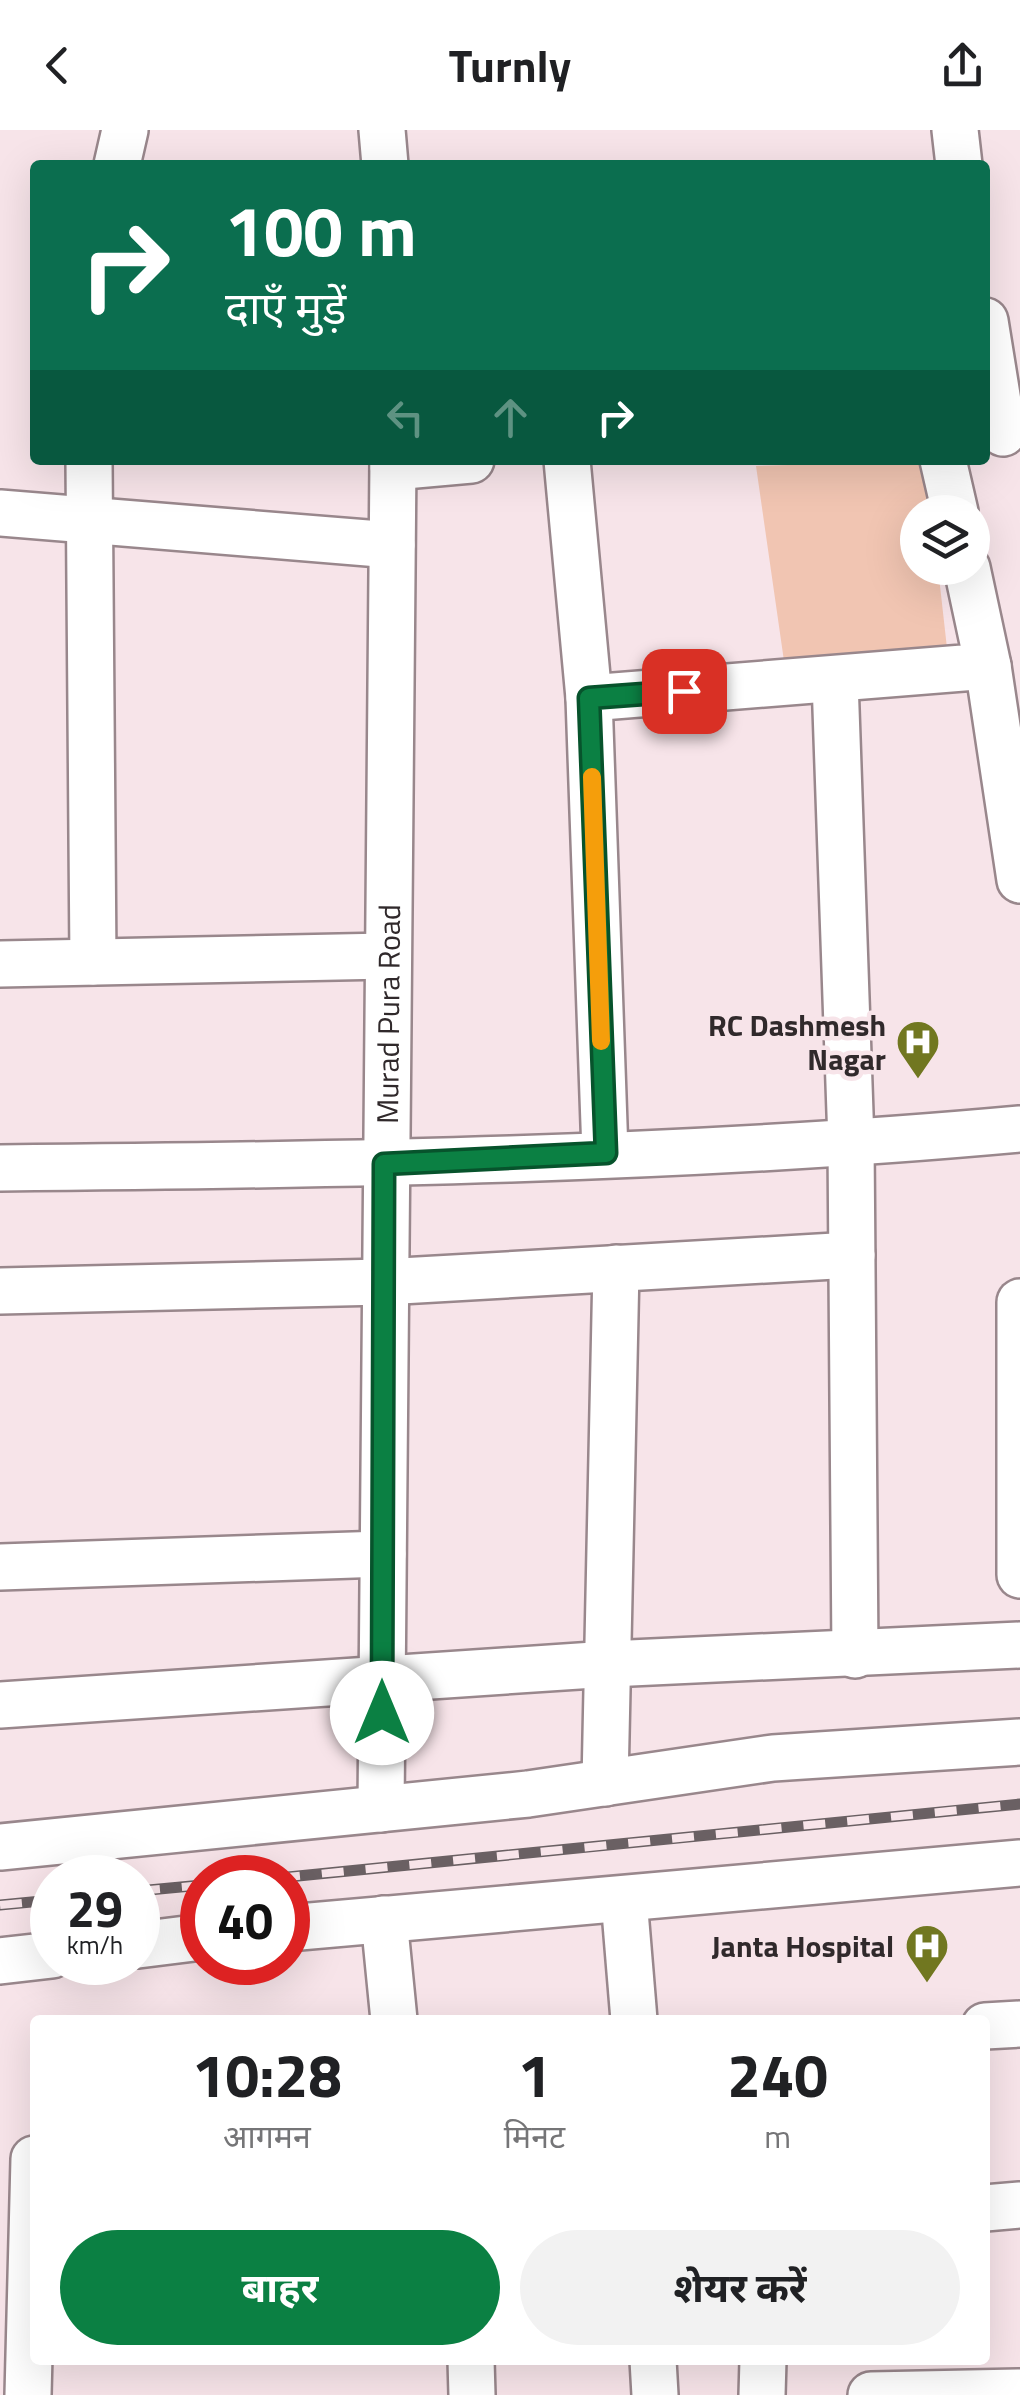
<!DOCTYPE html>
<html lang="hi">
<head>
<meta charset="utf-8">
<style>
	:root { --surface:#fff; --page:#f2f2f2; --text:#202124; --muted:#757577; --accent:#0b8043 }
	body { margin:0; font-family:"Titillium Web","Noto Sans Devanagari",sans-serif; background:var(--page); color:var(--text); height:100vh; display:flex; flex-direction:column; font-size:38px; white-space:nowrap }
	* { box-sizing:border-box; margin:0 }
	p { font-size:32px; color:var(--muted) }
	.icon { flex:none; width:55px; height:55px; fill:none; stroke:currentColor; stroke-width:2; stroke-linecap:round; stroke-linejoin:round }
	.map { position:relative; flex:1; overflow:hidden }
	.drawer { position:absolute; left:30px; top:1885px; width:960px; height:350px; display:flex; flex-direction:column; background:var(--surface); border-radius:10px; box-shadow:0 10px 40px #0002 }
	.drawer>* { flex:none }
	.top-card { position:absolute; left:30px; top:30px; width:960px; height:305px; border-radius:10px; box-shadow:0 10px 40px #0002; background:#0b6e4f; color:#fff; overflow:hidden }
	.fabs { position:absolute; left:900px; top:365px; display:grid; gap:20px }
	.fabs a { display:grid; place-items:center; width:90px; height:90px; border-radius:50%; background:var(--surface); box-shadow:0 10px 40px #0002; font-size:50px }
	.speed { position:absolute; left:30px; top:1725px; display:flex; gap:20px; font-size:50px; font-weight:700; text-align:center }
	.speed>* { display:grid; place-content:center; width:130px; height:130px; border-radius:50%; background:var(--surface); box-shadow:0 10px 40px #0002; line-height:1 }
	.speed small { font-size:25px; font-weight:400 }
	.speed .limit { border:15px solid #d22; background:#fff; color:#111 }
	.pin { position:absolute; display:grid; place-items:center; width:85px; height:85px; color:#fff; margin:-42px; border-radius:20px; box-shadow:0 5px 15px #0006 }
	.me { position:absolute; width:110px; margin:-55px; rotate:0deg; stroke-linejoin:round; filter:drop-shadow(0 0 8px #0008) }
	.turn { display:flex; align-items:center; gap:35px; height:210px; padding:0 30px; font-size:45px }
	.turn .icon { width:130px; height:130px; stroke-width:2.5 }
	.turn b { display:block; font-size:70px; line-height:85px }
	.lanes { display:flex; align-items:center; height:95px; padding:0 30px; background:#0003; justify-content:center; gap:50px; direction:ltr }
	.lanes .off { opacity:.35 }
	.eta { display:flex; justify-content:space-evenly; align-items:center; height:170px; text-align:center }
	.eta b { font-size:60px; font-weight:700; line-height:70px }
	.cta { display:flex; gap:20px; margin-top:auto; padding:20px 30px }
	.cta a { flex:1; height:115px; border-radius:60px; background:var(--accent); color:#fff; font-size:40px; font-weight:700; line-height:115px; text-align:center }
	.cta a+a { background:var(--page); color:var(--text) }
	header { display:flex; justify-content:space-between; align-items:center; height:130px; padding:0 30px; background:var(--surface); font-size:45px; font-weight:700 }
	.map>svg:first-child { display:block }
	.green { fill:#f1c5b2 }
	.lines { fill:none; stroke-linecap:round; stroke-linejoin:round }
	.minor-casing { stroke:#99878c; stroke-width:50 }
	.minor { stroke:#fff; stroke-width:45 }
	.rail-casing { stroke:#6a6063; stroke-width:11 }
	.rail { stroke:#f7e4e9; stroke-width:8; stroke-dasharray:22; stroke-linecap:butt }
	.route-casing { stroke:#07532c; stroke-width:25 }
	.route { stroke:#0b8043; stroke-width:18 }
	.slow { stroke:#f59e0b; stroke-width:18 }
	.labels { text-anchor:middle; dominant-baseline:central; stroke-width:9; stroke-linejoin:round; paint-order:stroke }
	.street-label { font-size:30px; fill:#30292b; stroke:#f7e4e9 }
	.poi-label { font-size:30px; font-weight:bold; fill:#30292b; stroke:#f7e4e9; text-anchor:end }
</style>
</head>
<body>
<header><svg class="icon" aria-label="back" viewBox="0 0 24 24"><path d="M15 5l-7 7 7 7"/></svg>Turnly<svg class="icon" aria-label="share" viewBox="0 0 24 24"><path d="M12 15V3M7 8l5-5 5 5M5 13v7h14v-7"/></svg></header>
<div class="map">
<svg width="1020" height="2265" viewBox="0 0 1020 2265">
	<rect width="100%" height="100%" fill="#f7e4e9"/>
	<path class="green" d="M 927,331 L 932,382 L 918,382 L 918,438 L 938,438 L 948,527 L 785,538 L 756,336 Z"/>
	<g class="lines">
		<defs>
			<g id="minor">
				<path d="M 382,0 L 385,35"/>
				<path d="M 955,0 L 959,35"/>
				<path d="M 117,35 L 125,0"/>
				<path d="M 985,191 L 1003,303"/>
				<path d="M 89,330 L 93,832"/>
				<path d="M 567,330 L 589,568 L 605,1023"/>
				<path d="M 943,330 L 955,382"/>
				<path d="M 393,337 L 471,330"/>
				<path d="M 0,383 L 392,415"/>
				<path d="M 988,536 L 1020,750"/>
				<path d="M 835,550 L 851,1012 L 855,1525"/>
				<path d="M 589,568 L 988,536 L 967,438"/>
				<path d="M 0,834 L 387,826"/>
				<path d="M 0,1038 C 340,1035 681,1030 1020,999"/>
				<path d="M 0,1161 L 383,1152 L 852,1125"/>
				<path d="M 1020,1172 L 1020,1445"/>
				<path d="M 0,1437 L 383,1424"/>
				<path d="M 0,1575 L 609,1534 L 1020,1515"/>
				<path d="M 605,1653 L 616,1138"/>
				<path id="s1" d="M 381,1679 L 393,330"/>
				<path d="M 0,1717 L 528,1664 L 773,1628 L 1020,1612"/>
				<path d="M 624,1769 L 634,1890"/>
				<path d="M 384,1789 L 394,1890"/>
				<path d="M 288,1798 L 1020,1733"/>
				<path d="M 138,1815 L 202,1807"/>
				<path d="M 0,1831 L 52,1825"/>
				<path d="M 985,1896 L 1020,1894"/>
				<path d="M 985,2078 L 1020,2075"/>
				<path d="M 471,2230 L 472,2265"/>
				<path d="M 653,2230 L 655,2265"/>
				<path d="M 28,2265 L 34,2029"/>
				<path d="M 762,2265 L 763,2230"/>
				<path d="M 871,2265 L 1020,2262"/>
			</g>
		</defs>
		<use href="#minor" class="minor-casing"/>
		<use href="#minor" class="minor"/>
		<defs>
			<g id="rail">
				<path d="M 278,1748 L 1020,1674"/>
				<path d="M 138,1761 L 202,1755"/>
				<path d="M 0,1775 L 52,1770"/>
			</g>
		</defs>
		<use href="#rail" class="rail-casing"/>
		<use href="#rail" class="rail"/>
	</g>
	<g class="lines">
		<defs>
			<path id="route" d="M 382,1583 L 384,1034 L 606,1023 L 589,568 L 684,561"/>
		</defs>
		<use href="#route" class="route-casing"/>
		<use href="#route" class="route"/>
		<path class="slow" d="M 592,647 L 601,911"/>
	</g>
	<defs>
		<symbol id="hospital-pin" viewBox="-11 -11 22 30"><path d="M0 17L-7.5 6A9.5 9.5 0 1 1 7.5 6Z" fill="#717720" stroke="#f7e4e9"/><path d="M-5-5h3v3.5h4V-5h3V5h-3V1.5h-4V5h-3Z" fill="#fff"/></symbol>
	</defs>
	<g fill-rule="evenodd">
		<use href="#hospital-pin" x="893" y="887" width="50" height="68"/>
		<use href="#hospital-pin" x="902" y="1791" width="50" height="68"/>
	</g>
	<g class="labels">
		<g class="street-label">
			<text stroke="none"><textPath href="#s1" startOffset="795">Murad Pura Road</textPath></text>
		</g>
		<g class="poi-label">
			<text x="886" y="895">RC Dashmesh<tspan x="886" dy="34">Nagar</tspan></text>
			<text x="894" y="1816">Janta Hospital</text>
		</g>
	</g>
</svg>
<div class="fabs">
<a><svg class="icon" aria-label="layers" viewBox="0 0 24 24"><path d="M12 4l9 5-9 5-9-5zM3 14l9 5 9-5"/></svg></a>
</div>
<div class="speed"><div>29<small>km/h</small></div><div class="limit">40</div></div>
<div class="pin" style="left:684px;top:561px;background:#d93025"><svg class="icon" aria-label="arrive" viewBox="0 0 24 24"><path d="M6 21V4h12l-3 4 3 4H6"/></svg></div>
<svg class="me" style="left:382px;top:1583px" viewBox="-20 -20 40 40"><circle r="19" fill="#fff"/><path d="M0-13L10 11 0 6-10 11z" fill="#0b8043"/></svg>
<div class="top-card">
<div class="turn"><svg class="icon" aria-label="right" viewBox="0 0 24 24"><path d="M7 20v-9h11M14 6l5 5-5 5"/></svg><div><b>100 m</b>दाएँ मुड़ें</div></div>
<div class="lanes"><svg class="icon off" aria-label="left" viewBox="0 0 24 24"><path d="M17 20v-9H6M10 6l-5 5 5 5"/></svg><svg class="icon off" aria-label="ahead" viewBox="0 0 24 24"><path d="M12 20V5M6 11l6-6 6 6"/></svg><svg class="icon" aria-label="right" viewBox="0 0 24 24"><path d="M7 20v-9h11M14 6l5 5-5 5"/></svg></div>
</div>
<section class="drawer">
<div class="eta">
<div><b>10:28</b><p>आगमन</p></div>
<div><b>1</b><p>मिनट</p></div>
<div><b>240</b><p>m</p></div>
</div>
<div class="cta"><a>बाहर</a><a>शेयर करें</a></div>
</section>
</div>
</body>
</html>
